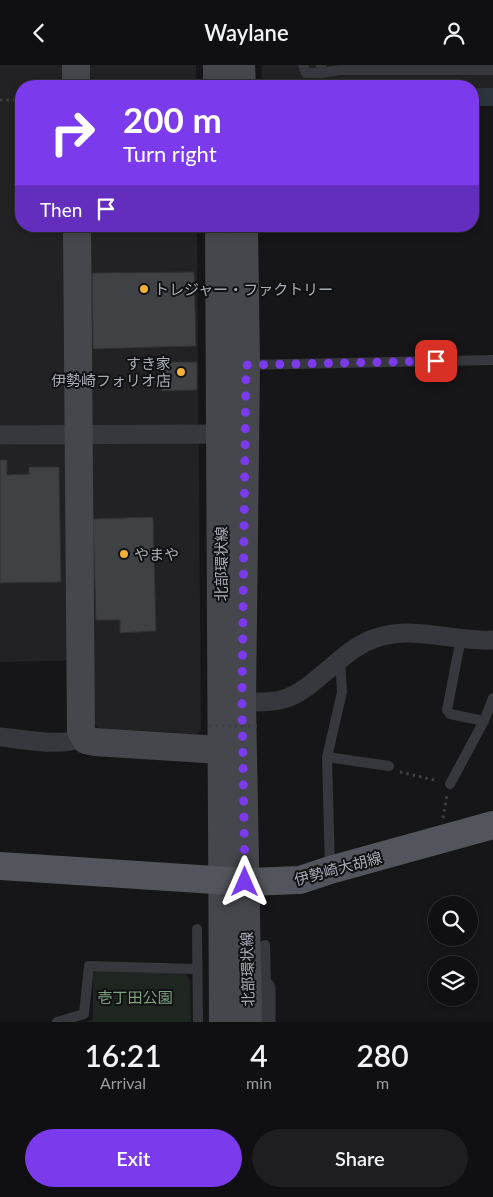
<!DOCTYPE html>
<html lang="en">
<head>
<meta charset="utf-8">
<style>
	:root { --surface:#101012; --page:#1e1e20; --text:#f1f3f6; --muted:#9c9d9f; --line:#303032; --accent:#7c3aed }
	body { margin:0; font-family:Lato,"Noto Sans JP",sans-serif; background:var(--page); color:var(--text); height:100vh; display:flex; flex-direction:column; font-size:19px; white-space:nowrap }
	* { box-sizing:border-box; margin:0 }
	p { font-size:16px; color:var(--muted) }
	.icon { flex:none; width:28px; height:28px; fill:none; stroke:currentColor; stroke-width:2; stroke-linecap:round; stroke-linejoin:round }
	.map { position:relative; height:957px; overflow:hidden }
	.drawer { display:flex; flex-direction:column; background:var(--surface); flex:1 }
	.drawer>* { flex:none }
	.top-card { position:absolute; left:15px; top:15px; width:464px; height:152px; border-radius:20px; box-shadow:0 2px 8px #0003,0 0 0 1px var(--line); background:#7c3aed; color:#fff; overflow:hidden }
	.tools { position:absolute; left:428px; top:831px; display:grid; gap:10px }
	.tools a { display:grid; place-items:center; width:50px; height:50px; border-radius:50%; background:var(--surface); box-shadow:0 2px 8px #0003,0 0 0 1px var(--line); font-size:25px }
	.pin { position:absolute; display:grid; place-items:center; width:42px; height:42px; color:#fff; margin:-21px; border-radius:10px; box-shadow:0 2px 8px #0006 }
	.me { position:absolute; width:55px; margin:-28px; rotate:0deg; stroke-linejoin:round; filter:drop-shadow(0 0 4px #0008) }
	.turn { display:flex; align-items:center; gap:18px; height:105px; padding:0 25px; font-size:22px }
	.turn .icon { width:65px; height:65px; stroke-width:2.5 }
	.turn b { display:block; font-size:35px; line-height:42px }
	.then { display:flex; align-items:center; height:48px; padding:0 25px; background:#0003; gap:10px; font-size:19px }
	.eta { display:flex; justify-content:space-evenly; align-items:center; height:85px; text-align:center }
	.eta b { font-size:30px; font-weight:600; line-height:35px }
	.button { display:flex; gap:10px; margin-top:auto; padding:10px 25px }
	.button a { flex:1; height:58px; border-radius:30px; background:var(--accent); color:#fff; font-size:20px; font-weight:600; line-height:58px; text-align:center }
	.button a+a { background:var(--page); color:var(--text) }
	header { display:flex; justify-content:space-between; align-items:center; height:65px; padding:0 25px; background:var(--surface); font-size:22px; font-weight:600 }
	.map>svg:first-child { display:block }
	.built { fill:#222225 }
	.green { fill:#1e261f }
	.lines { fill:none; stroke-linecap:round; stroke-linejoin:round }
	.canal { stroke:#2c353c; stroke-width:18 }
	.building { fill:#404145; stroke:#303034 }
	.path { stroke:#3d3f44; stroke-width:3; stroke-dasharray:2.5 4; stroke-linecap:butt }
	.lane { stroke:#37383d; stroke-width:10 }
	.street { stroke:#37383d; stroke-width:19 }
	.secondary { stroke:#45474d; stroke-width:28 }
	.primary { stroke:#53555c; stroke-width:28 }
	.path-bridge { stroke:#3d3f44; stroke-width:3; stroke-dasharray:2.5 4; stroke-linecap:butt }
	.route { stroke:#7c3aed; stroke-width:9; stroke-dasharray:0 16.2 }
	.poi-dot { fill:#f2b134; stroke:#111113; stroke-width:2 }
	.labels { text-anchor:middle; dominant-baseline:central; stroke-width:4; stroke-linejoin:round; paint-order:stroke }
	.poi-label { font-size:15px; fill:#a8adb8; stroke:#111113; text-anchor:start }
	.street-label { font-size:15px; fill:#a8adb8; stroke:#111113 }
	.park-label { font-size:15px; fill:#7fa381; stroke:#111113 }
</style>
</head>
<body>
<header><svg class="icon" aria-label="back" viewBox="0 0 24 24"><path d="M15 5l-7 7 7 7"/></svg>Waylane<svg class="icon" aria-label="person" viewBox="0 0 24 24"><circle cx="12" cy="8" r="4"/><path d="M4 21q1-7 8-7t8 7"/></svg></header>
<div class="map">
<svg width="493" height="957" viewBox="0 0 493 957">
	<rect width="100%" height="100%" fill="#161618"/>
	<g class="built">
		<path d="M 0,0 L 196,0 L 196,21 L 21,21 L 21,161 L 197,161 L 201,665 L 197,669 L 98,663 L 92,656 L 91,595 L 0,597 Z"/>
		<path d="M 262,0 L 493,0 L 493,25 L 473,25 L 472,21 L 262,21 Z"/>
	</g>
	<path class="green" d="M 97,905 L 184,908 L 190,915 L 191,957 L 85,957 L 93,955 L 93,908 Z"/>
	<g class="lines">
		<path class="canal" d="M 472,32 L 493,32"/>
	</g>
	<g class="building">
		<path d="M 194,207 L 196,281 L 93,284 L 92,208 Z"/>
		<path d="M 162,297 L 197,297 L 197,325 L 162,326 Z"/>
		<path d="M 0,395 L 7,395 L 7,410 L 29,409 L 29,402 L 59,402 L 61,517 L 0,518 Z"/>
		<path d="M 153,452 L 156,566 L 120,568 L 120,555 L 96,555 L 93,454 Z"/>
	</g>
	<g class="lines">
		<g class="path">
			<path d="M 0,35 L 21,35"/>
			<path d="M 400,707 L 438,716"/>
			<path d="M 443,753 L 447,730"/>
		</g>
		<g class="lane">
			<path d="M 303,0 L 306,8 L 321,8"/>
			<path d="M 321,0 L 321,8 L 340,5 L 493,5"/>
			<path d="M 247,300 L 493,295"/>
			<path d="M 461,573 L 447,645 L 450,649 L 484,656 L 493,633"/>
			<path d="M 327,692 L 389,701"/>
			<path d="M 450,719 L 484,656"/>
			<path d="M 330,804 L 327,692 L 342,627 L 340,594"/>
			<path d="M 197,864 L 198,957"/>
			<path d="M 265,880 L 266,919"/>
			<path d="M 57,957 L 84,949 L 89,901 L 197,904"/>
		</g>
		<g class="street">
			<path d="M 0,370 L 222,369"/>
			<path d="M 242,637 C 256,637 271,638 284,634 C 317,624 342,582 379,572 C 416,561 455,577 493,575"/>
			<path d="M 0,672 C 23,674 63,683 83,672"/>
			<path d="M 248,900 L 266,923 L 266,957"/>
		</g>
		<g class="secondary">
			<path d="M 217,0 L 217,21"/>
			<path d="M 241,0 L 242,21"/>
			<path d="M 76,21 L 76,0"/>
			<path d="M 77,161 L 81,666 L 86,675 L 95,677 L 221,685"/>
			<path d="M 219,161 L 223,957"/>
			<path d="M 244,161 L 246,300 L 242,637 L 248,957"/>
		</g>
		<path class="primary" d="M 0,801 L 245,817 L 300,815 L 330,805 L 493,760"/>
		<path class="path-bridge" d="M 209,661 L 259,661"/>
	</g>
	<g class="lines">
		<path class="route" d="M 245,817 L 242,637 L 246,300 L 436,296"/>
	</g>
	<g class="poi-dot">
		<circle cx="144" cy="224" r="5"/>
		<circle cx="181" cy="307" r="5"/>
		<circle cx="124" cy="489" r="5"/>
	</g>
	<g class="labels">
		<g class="poi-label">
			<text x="154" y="224">トレジャー・ファクトリー</text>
			<text x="171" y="298" text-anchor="end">すき家<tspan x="171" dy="17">伊勢崎フォリオ店</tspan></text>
			<text x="134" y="489">やまや</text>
		</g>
		<g class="street-label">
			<text transform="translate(221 499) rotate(-90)">北部環状線</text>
			<text transform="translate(338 803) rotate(-15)">伊勢崎大胡線</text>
			<text transform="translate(247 904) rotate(-91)">北部環状線</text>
		</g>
		<g class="park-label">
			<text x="135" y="932">壱丁田公園</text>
		</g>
	</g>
</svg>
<div class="tools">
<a><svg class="icon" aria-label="search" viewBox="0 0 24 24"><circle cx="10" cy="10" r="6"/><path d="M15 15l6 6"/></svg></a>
<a><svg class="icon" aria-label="layers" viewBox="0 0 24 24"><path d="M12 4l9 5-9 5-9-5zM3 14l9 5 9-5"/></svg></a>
</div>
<div class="pin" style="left:436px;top:296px;background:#d93025"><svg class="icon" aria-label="arrive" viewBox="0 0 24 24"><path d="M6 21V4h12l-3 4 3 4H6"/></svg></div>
<svg class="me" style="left:245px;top:817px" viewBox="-20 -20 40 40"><path d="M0-17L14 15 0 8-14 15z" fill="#7c3aed" stroke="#fff" stroke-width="4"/></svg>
<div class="top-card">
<div class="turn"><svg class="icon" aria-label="right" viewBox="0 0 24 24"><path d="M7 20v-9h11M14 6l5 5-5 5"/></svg><div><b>200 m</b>Turn right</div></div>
<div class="then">Then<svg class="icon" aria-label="arrive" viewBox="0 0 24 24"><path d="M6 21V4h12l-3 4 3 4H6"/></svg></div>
</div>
</div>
<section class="drawer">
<div class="eta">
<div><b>16:21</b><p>Arrival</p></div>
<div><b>4</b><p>min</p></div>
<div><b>280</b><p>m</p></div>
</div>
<div class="button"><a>Exit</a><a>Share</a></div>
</section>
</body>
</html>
